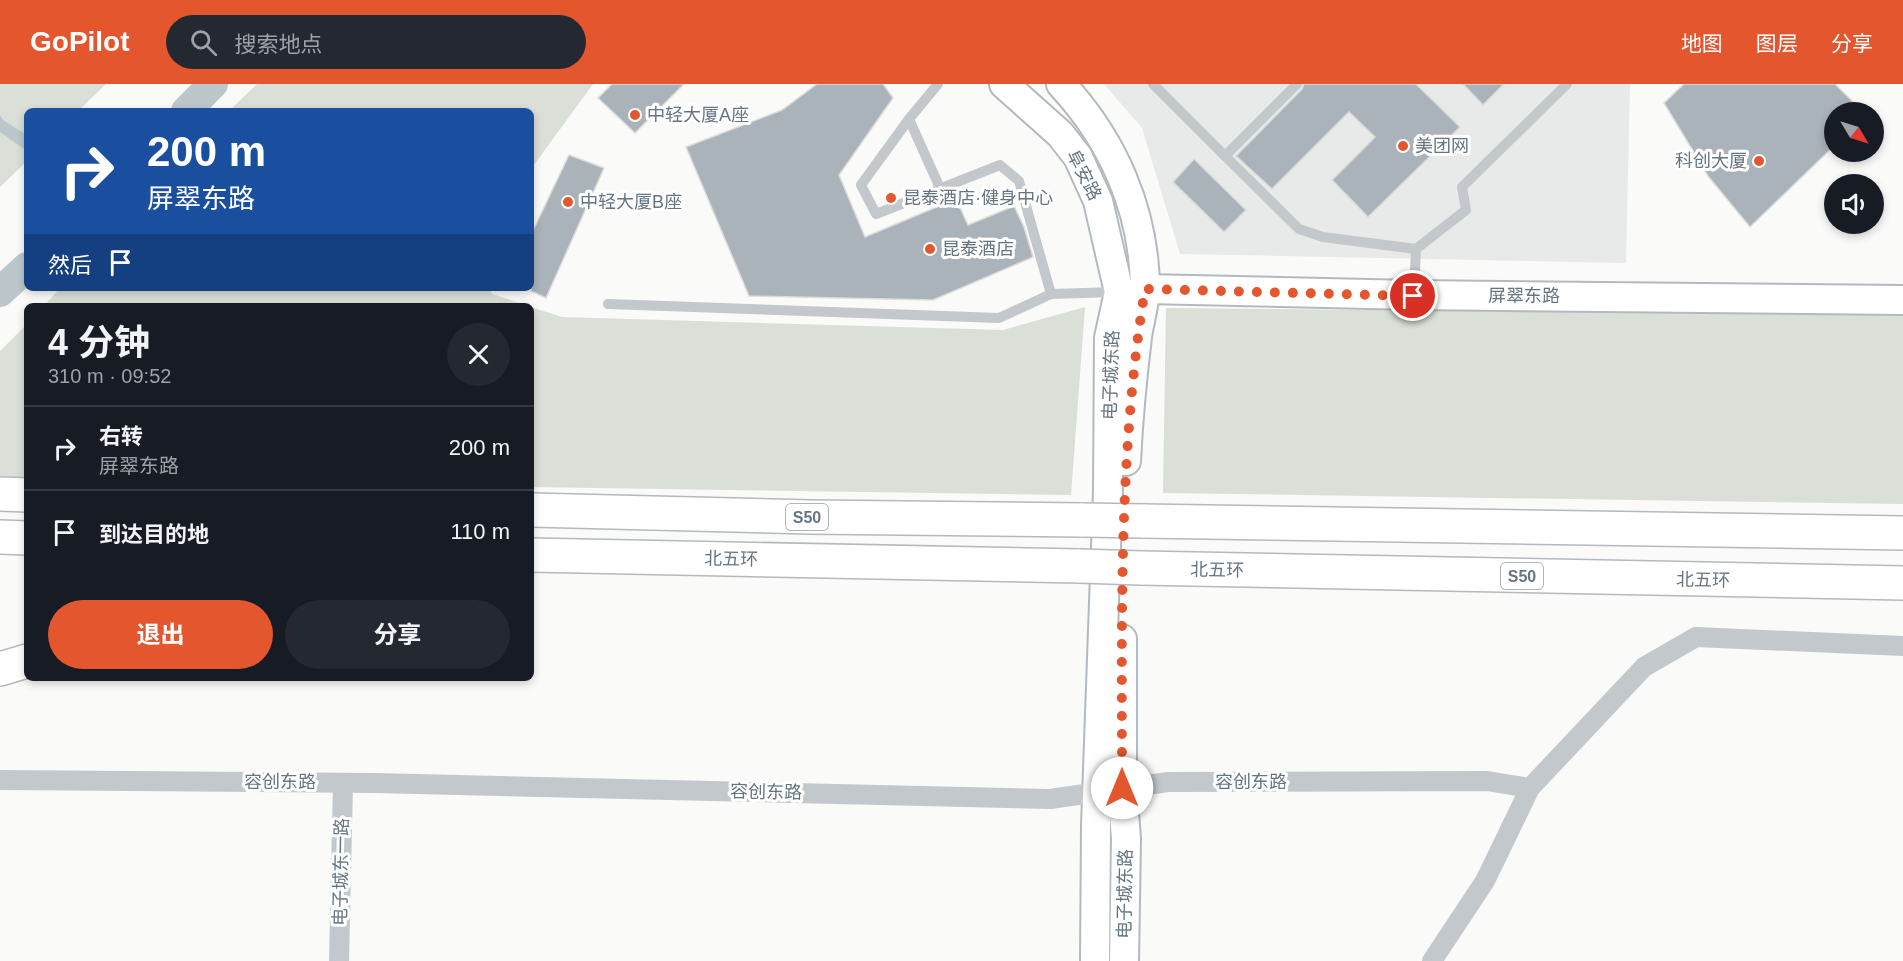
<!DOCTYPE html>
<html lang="zh">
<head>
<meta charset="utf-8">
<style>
	:root { --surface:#171b24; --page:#242831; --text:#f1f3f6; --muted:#9ea1a6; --line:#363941; --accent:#e4572e }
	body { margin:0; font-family:Arial,"Noto Sans SC",sans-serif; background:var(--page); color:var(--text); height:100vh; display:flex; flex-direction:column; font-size:22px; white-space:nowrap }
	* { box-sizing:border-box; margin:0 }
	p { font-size:20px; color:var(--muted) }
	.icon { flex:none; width:33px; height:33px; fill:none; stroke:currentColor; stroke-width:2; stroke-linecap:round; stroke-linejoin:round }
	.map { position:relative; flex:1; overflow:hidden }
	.drawer { position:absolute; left:24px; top:219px; width:510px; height:378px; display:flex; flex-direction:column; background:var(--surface); border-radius:9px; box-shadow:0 3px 9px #0003 }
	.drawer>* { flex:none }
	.guide { position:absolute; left:24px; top:24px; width:510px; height:183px; border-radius:9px; box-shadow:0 3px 9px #0003; background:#1a4fa0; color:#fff; overflow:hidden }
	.needle { width:39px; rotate:128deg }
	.tools { position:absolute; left:1824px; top:18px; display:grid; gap:12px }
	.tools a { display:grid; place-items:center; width:60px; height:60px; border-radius:50%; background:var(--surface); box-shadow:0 3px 9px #0003; font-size:30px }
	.pin { position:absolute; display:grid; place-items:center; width:51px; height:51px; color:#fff; margin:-26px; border:3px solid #fff; border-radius:50%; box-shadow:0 2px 6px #0007 }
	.me { position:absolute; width:66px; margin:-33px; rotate:0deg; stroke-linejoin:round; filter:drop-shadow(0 0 4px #0008) }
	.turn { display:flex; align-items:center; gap:21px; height:126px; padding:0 24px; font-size:27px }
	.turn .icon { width:78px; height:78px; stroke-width:2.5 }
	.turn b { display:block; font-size:42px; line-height:51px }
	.then { display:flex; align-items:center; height:57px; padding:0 24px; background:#0003; gap:12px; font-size:22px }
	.round { display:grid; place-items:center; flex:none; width:63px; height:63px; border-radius:32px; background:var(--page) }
	.head { display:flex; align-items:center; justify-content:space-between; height:102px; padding:0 24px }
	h1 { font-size:36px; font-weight:700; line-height:45px }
	.cta { display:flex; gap:12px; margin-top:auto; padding:12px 24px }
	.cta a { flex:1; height:69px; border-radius:36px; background:var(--accent); color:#fff; font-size:24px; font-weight:700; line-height:69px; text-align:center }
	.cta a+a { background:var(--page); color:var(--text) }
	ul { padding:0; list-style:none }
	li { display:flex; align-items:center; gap:18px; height:84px; padding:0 24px; border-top:2px solid var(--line) }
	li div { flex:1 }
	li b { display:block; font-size:22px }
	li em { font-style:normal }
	header { display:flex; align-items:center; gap:36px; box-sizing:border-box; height:84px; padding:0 30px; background:var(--accent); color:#fff }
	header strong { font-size:28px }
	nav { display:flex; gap:33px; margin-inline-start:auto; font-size:21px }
	.search { width:420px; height:54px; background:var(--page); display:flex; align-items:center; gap:15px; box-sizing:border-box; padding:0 21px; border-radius:33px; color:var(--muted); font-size:22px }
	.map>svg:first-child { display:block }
	.built { fill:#e8e9e9 }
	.green { fill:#dadfd7 }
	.water { fill:#bbc7cb }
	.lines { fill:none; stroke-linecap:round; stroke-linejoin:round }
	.river { stroke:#bbc7cb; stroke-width:30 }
	.building { fill:#aab3b9; stroke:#dcdcda; stroke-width:1.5 }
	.secondary-casing { stroke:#b3babf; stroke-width:32 }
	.highway-casing { stroke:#b4b9bd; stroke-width:36 }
	.lane { stroke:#c3c8cc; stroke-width:10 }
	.street { stroke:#c3c8cc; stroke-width:20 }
	.secondary { stroke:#fff; stroke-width:28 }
	.highway { stroke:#fff; stroke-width:33 }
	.highway-bridge-casing { stroke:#b4b9bd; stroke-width:36; stroke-linecap:butt }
	.highway-bridge { stroke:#fff; stroke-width:33 }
	.route { stroke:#e4572e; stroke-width:10; stroke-dasharray:0 18 }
	.poi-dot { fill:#e4572e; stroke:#fff; stroke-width:2 }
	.labels { text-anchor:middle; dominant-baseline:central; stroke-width:6; stroke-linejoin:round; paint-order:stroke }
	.shield { fill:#fff; stroke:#939fa8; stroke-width:1.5 }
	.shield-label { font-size:16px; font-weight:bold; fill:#657683 }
	.poi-label { font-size:18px; fill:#657683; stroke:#fff; text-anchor:start }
	.street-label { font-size:18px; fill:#657683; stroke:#fff }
</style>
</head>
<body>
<header>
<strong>GoPilot</strong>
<div class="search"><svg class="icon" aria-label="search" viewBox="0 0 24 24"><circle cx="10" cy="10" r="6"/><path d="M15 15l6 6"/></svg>搜索地点</div>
<nav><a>地图</a><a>图层</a><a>分享</a></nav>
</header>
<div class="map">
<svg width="1903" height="877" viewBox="0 0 1903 877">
	<rect width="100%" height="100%" fill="#fafaf8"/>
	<path class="built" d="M 1104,0 L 1630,0 L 1626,179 L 1180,170 L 1142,44 Z"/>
	<g class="green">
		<path d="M 0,0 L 106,0 L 78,27 L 27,27 L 27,77 L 0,103 Z"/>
		<path d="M 257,0 L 593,0 L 531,85 L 531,27 L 229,27 Z"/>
		<path d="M 60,204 L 489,204 L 492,210 L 529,222 L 44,222 Z"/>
		<path d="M 531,223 L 562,233 L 1003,246 L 1085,223 L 1071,411 L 531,403 Z"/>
		<path d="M 1166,224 L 1903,231 L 1903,420 L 1163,409 Z"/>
		<path d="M 27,240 L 27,397 L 0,396 L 0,267 Z"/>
	</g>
	<path class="water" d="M 0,31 L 3,36 L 27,51 L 27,67 L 0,48 Z"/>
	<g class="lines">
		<g class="river">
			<path d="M 186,27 L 213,0"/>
			<path d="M 0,208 L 27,183"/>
		</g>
	</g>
	<g class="building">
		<path d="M 612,0 L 684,0 L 635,49 L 598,14 Z"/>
		<path d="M 817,0 L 883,0 L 893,14 L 839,91 L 865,153 L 956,115 L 968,141 L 1014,122 L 1024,143 L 1033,173 L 933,216 L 749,212 L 686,63 L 782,26 Z"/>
		<path d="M 1304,0 L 1416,0 L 1460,43 L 1368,133 L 1332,96 L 1375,53 L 1349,28 L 1272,105 L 1236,72 L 1302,5 Z"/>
		<path d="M 1463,0 L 1504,0 L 1483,21 Z"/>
		<path d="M 1684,0 L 1835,0 L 1863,28 L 1834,28 L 1834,62 L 1750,143 L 1708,92 L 1664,19 Z"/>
		<path d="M 569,71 L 604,84 L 546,214 L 531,207 L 531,151 Z"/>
		<path d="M 1194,75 L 1246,126 L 1224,148 L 1173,98 Z"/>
	</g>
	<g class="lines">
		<defs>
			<g id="secondary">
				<path d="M 1004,0 L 1060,50 L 1078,73 L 1098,117 L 1119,208 L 1109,254 L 1108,407 L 1096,742 L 1095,877"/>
				<path d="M 1061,0 C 1113,56 1144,126 1145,203 C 1145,220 1139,237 1137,253 C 1132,294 1128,336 1126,377"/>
				<path d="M 1145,205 L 1413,211 L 1903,216"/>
				<path d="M 1122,555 L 1122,704 L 1126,755 L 1124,877"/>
			</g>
			<g id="highway">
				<path d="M 0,410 L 27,411"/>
				<path d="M 531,426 L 810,433 L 1083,436"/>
				<path d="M 1143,437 L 1903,449"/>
				<path d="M 0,453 L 27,454"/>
				<path d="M 531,471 L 1080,482"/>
				<path d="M 1141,484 L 1903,499"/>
				<path d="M 0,585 L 27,577"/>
			</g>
		</defs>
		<use href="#secondary" class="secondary-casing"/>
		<use href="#highway" class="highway-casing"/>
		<g class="lane">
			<path d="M 938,0 L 909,35 L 861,101 L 876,130 L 1000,81 L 1019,97 L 1051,210 L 1117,208"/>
			<path d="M 1153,0 L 1225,72"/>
			<path d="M 1297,0 L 1225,72 L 1299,145 L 1323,153 L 1416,165"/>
			<path d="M 909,35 L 940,104"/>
			<path d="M 1414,209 L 1416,165 L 1466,126 L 1462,103 L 1567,0"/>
			<path d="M 608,220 L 999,234 L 1051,210"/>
		</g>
		<g class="street">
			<path d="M 0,696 L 375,699 L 1050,715 L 1168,698 L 1487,697 L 1530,704"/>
			<path d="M 339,877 L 343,699"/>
			<path d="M 1432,877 L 1485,797 L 1530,704 L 1644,583 L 1696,553 L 1903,562"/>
		</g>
		<use href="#secondary" class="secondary"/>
		<use href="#highway" class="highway"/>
		<defs>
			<g id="highway-bridge">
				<path d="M 1083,436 L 1143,437"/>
				<path d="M 1080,482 L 1141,484"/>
			</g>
		</defs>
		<use href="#highway-bridge" class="highway-bridge-casing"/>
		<use href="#highway-bridge" class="highway-bridge"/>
	</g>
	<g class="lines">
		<path class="route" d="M 1122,704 C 1122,537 1118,370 1145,205 L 1413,212"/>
	</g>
	<g class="poi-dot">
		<circle cx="635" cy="31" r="6"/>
		<circle cx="1403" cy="62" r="6"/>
		<circle cx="1759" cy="77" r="6"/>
		<circle cx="891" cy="114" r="6"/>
		<circle cx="568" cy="118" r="6"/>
		<circle cx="930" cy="165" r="6"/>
	</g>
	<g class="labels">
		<g class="shield">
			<rect x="786" y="420" width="42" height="26" rx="4.5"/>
			<rect x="1501" y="479" width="42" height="26" rx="4.5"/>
		</g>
		<g class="shield-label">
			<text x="807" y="433">S50</text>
			<text x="1522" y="492">S50</text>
		</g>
		<g class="poi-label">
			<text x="647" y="31">中轻大厦A座</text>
			<text x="1415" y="62">美团网</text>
			<text x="1747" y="77" text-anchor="end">科创大厦</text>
			<text x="903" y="114">昆泰酒店·健身中心</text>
			<text x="580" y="118">中轻大厦B座</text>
			<text x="942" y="165">昆泰酒店</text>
		</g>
		<g class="street-label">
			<text transform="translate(1084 91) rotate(63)">阜安路</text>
			<text x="1524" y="212">屏翠东路</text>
			<text transform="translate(1111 291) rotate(-88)">电子城东路</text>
			<text transform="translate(731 475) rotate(1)">北五环</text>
			<text transform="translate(1217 486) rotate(1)">北五环</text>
			<text transform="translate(1703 496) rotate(1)">北五环</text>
			<text x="280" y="698">容创东路</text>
			<text x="1251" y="698">容创东路</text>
			<text transform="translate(766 708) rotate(1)">容创东路</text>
			<text transform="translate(341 788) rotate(-89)">电子城东一路</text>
			<text transform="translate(1125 810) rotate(-89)">电子城东路</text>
		</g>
	</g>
</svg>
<div class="tools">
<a><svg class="needle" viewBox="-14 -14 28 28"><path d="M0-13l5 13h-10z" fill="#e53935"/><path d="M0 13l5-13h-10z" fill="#9ea1a6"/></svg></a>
<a><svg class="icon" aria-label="sound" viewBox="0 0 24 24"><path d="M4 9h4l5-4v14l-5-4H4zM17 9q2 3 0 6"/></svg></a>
</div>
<div class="pin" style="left:1413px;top:212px;background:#d93025"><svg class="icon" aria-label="arrive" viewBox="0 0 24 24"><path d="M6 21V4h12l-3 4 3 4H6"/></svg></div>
<svg class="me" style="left:1122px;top:704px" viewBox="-20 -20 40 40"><circle r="19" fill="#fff"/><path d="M0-13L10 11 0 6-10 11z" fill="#e4572e"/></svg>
<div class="guide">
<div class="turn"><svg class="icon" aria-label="right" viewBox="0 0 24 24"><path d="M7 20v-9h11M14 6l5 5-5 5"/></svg><div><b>200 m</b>屏翠东路</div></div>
<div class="then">然后<svg class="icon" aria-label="arrive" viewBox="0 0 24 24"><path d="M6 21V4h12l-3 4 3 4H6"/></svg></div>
</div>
<section class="drawer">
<div class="head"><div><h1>4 分钟</h1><p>310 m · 09:52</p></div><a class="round"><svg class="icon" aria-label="close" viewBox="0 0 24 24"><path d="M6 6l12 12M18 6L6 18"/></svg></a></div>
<ul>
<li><svg class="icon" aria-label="right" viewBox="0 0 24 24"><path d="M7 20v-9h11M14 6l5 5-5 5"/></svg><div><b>右转</b><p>屏翠东路</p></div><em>200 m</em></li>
<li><svg class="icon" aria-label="arrive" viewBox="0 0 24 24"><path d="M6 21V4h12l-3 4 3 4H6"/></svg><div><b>到达目的地</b></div><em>110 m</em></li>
</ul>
<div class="cta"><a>退出</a><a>分享</a></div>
</section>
</div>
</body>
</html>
